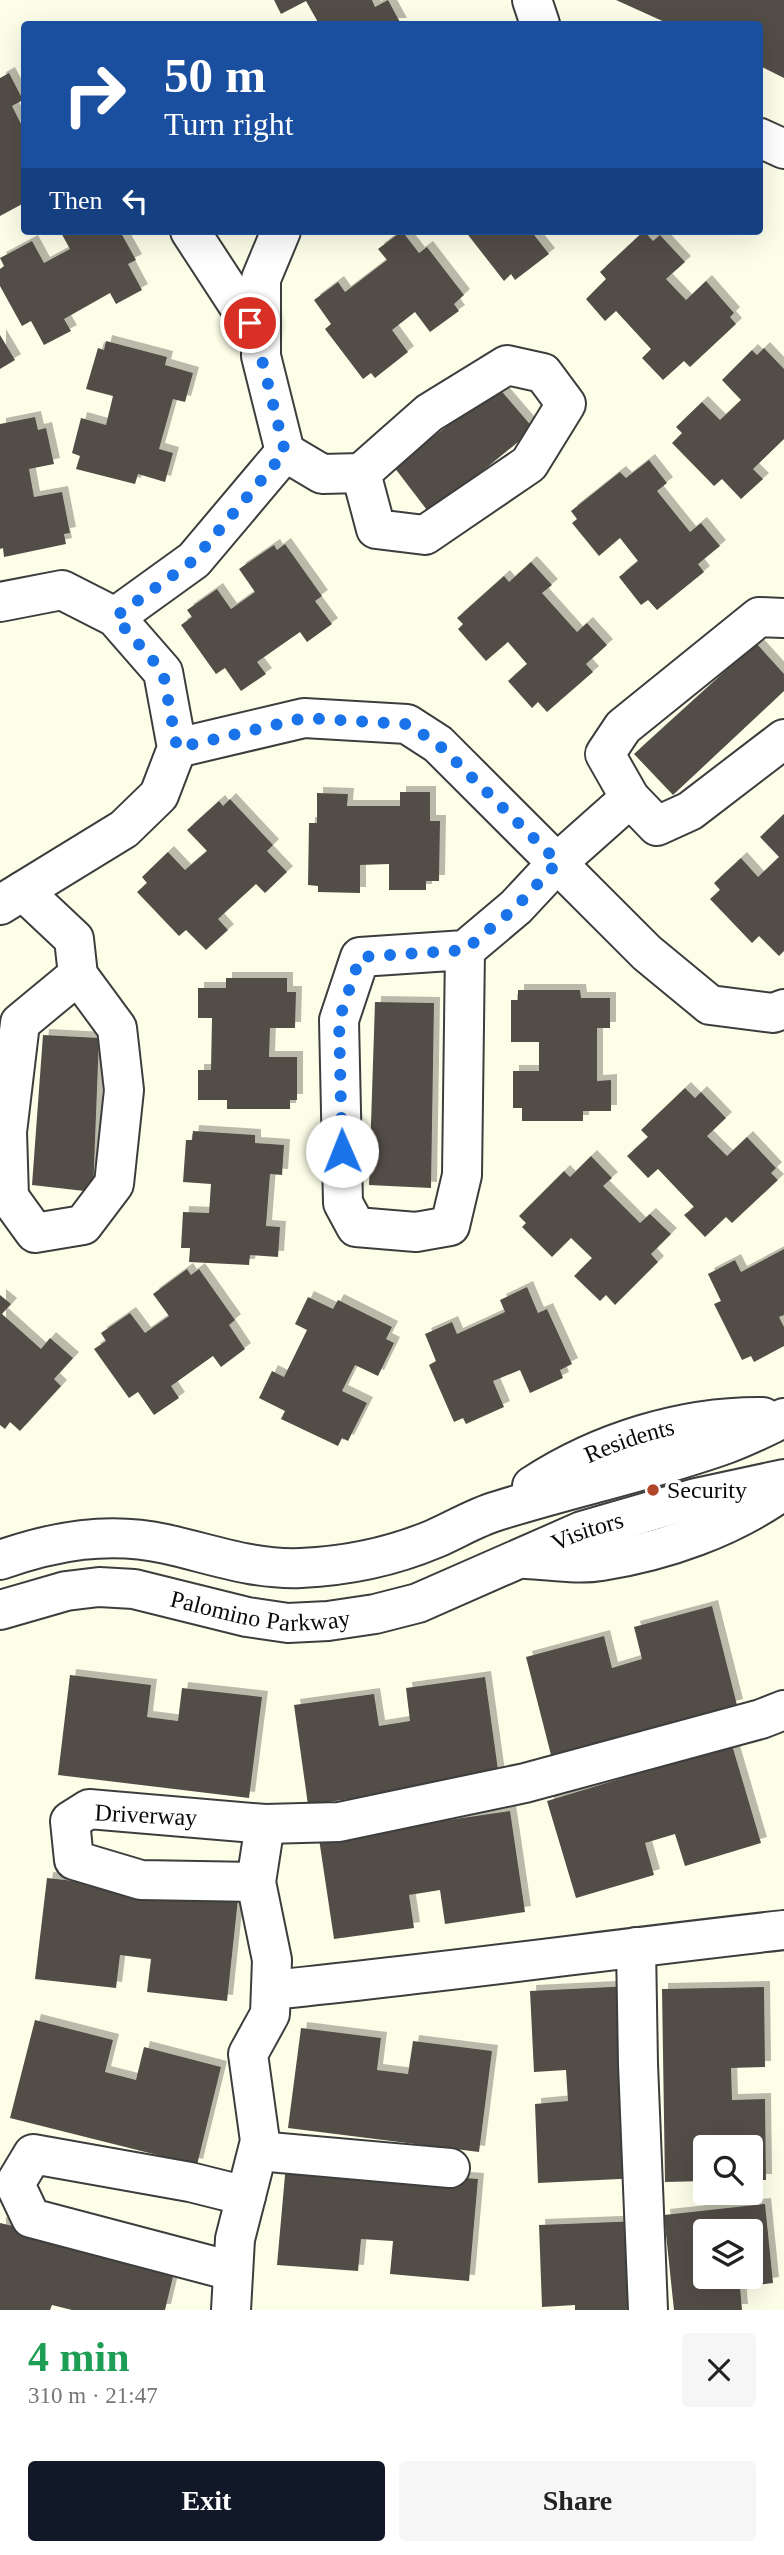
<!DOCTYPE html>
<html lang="en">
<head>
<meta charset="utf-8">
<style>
	:root { --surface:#fff; --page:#f6f6f6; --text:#222; --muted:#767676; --accent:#111827 }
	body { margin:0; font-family:Georgia,serif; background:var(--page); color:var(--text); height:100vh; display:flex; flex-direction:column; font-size:26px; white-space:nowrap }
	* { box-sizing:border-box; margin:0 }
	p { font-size:23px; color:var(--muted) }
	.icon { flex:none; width:38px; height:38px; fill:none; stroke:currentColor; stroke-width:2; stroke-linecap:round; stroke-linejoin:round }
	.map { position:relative; height:2310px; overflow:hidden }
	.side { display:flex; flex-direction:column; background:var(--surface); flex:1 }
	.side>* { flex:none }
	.banner { position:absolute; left:21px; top:21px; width:742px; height:214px; border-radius:7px; box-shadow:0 7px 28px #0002; background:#1a4fa0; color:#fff; overflow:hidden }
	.buttons { position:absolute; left:693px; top:2135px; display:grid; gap:14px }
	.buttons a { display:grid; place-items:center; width:70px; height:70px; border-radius:7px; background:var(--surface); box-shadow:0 7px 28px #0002; font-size:35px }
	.pin { position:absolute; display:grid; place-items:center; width:60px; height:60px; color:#fff; margin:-30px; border:4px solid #fff; border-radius:50%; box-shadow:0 2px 7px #0007 }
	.me { position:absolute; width:77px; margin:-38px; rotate:359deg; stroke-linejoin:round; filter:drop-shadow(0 0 5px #0008) }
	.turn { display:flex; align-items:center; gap:24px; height:147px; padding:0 28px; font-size:32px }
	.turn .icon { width:91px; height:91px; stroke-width:2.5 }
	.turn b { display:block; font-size:49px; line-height:60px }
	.then { display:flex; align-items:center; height:66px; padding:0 28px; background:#0003; gap:14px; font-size:26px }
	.round { display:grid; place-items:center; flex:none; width:74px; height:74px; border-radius:7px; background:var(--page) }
	.headline { display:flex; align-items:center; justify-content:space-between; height:119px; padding:0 28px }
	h1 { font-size:42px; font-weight:700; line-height:52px; color:#1e9e55 }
	.button { display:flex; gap:14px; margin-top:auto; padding:14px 28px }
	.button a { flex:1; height:80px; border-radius:7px; background:var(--accent); color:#fff; font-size:28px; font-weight:700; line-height:80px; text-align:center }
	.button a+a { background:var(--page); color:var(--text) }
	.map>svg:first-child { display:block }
	.building { fill:#524e47; fill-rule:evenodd; filter:url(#shadow) }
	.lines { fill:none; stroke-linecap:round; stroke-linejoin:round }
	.minor-casing { stroke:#3d3d3d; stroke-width:42 }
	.minor { stroke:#fff; stroke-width:38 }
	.route { stroke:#1a73e8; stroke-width:12; stroke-dasharray:0 21.6 }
	.poi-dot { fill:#af462c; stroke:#fff; stroke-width:2.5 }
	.labels { text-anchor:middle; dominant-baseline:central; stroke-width:7; stroke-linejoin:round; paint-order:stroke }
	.street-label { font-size:24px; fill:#0a0a0a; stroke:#fff }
	.poi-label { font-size:24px; fill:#0a0a0a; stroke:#fff; text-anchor:start }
</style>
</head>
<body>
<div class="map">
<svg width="784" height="2310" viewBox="0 0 784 2310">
	<defs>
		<filter id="shadow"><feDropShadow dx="6" dy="-6" stdDeviation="0" flood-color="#0004"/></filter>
	</defs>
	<rect width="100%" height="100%" fill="#fdfee8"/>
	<g class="building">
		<path d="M 274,0 L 372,0 L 375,7 L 388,0 L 401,24 L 319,24 L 306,1 L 281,14 Z"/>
		<path d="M 616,0 L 784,0 L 784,78 L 760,66 L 760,24 L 669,24 Z"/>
		<path d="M 9,73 L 23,100 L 12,106 L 24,130 L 24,203 L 0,216 L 0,78 Z"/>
		<path d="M 60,231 L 120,231 L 136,260 L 128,264 L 142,290 L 116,304 L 110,293 L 64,319 L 71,331 L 44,345 L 31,321 L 22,326 L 0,286 L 0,269 L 4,266 L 0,258 L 32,241 L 44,263 L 70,249 Z"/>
		<path d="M 402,231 L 419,253 L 427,247 L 464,295 L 454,304 L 459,311 L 430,332 L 415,312 L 392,330 L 408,352 L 375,378 L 371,373 L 363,379 L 325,329 L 331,324 L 314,300 L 338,282 L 345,292 L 387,260 L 378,249 Z"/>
		<path d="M 465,231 L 531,231 L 549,254 L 515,280 L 511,274 L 504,281 Z"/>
		<path d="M 644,231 L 653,241 L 660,235 L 685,262 L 666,279 L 686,300 L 706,281 L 734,313 L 730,317 L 736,324 L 690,367 L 684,361 L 663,380 L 642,358 L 651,349 L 616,311 L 605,321 L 586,299 L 606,279 L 600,272 Z"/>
		<path d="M 0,335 L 15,360 L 0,369 Z"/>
		<path d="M 106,341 L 167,357 L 165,365 L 193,373 L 185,402 L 173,399 L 159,449 L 173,453 L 165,482 L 138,474 L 135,484 L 76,469 L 80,456 L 72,453 L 81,418 L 106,425 L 113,396 L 86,389 L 98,348 L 104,350 Z"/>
		<path d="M 764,348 L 784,369 L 784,439 L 753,469 L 763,479 L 741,499 L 722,479 L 714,486 L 672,443 L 682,433 L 676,427 L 702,402 L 720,420 L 741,400 L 722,380 L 752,350 L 757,355 Z"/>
		<path d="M 498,387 L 534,429 L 430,514 L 394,467 Z"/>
		<path d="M 35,417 L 38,430 L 46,428 L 54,464 L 29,469 L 34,497 L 62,492 L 70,533 L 64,534 L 66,544 L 4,557 L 3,548 L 0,549 L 0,424 Z"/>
		<path d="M 649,460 L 667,483 L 657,491 L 690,532 L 701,523 L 720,546 L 698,564 L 704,572 L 657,610 L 648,600 L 641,605 L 619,577 L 638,561 L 620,538 L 599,556 L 572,523 L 577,519 L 571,511 L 620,472 L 626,478 Z"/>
		<path d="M 285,544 L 322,596 L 315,601 L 332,624 L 307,642 L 300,632 L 257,662 L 266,674 L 241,691 L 225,668 L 216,674 L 181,625 L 192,617 L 187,610 L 217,589 L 231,609 L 255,592 L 239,569 L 274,545 L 277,550 Z"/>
		<path d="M 531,562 L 552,585 L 542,593 L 577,632 L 587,623 L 607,645 L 586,664 L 593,672 L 547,712 L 538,702 L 532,708 L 508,681 L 527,664 L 508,642 L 486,661 L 458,629 L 463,624 L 457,618 L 504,576 L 509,582 Z"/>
		<path d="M 756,643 L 784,674 L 784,691 L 673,795 L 634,754 Z"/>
		<path d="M 400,792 L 430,792 L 430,821 L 440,821 L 439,881 L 426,881 L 426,890 L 389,890 L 389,864 L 360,865 L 360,893 L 318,892 L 318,886 L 308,885 L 309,823 L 317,823 L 317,793 L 348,794 L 347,806 L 400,806 Z"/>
		<path d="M 230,799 L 273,845 L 267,851 L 287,872 L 265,893 L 256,884 L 218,919 L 228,930 L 206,950 L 186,930 L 179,936 L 137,892 L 147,883 L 142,877 L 168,852 L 185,870 L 207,851 L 187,830 L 219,801 L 223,806 Z"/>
		<path d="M 784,814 L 784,951 L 779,956 L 759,936 L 752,943 L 710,899 L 720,890 L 714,883 L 741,858 L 758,877 L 779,857 L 760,837 Z"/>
		<path d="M 226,978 L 287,978 L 287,992 L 296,992 L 295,1028 L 270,1028 L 269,1057 L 297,1057 L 297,1100 L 290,1100 L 290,1109 L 227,1109 L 227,1100 L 198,1100 L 198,1070 L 211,1070 L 212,1018 L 198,1018 L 198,988 L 226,988 Z"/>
		<path d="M 518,990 L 580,990 L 581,998 L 610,998 L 610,1028 L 597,1028 L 597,1081 L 611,1080 L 611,1111 L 583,1111 L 583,1121 L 522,1121 L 522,1108 L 513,1108 L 513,1071 L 539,1071 L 539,1042 L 511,1042 L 511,1000 L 518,1000 Z"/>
		<path d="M 375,1002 L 434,1003 L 431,1188 L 369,1185 Z"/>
		<path d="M 43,1035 L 99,1038 L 93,1192 L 32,1185 Z"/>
		<path d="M 685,1088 L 695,1098 L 701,1092 L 726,1118 L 707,1136 L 727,1156 L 747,1137 L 776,1168 L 771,1173 L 778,1180 L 732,1223 L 726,1217 L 705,1237 L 684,1215 L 694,1207 L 658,1169 L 648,1178 L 627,1156 L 648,1137 L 641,1130 Z"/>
		<path d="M 193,1131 L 255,1135 L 255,1143 L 284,1145 L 282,1175 L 270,1174 L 266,1226 L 280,1227 L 278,1257 L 250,1255 L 249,1265 L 189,1262 L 190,1248 L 181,1248 L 183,1212 L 209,1213 L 211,1184 L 183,1182 L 186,1140 L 192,1140 Z"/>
		<path d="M 591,1156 L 612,1178 L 603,1186 L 640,1223 L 650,1214 L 671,1234 L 651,1254 L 658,1262 L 615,1305 L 606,1295 L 600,1301 L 574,1276 L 592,1258 L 571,1238 L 552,1257 L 522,1227 L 526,1223 L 519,1216 L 564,1171 L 570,1177 Z"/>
		<path d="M 784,1249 L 784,1315 L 779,1317 L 784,1327 L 784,1346 L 754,1362 L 751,1356 L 742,1360 L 714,1304 L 721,1301 L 708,1274 L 735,1260 L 741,1272 Z"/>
		<path d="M 187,1269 L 191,1275 L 199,1269 L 235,1320 L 229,1325 L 245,1349 L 221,1367 L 213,1356 L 171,1386 L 179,1398 L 154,1415 L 138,1392 L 129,1398 L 94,1349 L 106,1341 L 101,1333 L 130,1313 L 145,1333 L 169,1316 L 153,1294 Z"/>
		<path d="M 527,1287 L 538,1313 L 547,1309 L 572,1364 L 560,1370 L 563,1378 L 530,1393 L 520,1370 L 493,1381 L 504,1407 L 466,1424 L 463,1418 L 454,1422 L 429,1365 L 436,1361 L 425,1334 L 452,1322 L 457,1334 L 505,1312 L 500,1300 Z"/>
		<path d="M 0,1295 L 11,1304 L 2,1314 L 41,1349 L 50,1338 L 73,1358 L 54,1379 L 61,1386 L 20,1431 L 10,1422 L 5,1429 L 0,1425 Z"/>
		<path d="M 308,1297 L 333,1309 L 338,1300 L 392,1327 L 386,1339 L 394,1343 L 378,1376 L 355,1365 L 342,1391 L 367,1403 L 348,1441 L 342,1438 L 338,1446 L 281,1419 L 285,1411 L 259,1398 L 272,1371 L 284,1377 L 307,1330 L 295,1324 Z"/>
		<path d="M 712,1606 L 737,1705 L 551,1755 L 526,1657 L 604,1636 L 612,1668 L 642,1659 L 634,1627 Z"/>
		<path d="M 70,1675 L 151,1685 L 147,1717 L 178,1721 L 182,1688 L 262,1697 L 249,1798 L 58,1775 Z"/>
		<path d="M 485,1677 L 499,1777 L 308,1805 L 294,1705 L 374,1694 L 379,1726 L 410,1721 L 406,1688 Z"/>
		<path d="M 732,1745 L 761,1843 L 685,1866 L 675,1834 L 645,1843 L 654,1875 L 576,1898 L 547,1801 Z"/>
		<path d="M 510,1811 L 525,1912 L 445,1924 L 440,1890 L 409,1895 L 414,1928 L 334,1939 L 319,1839 Z"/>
		<path d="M 47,1878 L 238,1899 L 227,2001 L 147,1992 L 151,1959 L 120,1955 L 116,1988 L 35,1979 Z"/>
		<path d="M 631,1986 L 640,2178 L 538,2183 L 535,2104 L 568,2101 L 566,2070 L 534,2072 L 530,1991 Z"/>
		<path d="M 764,1987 L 765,2067 L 731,2068 L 732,2100 L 765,2099 L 766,2180 L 751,2180 L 751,2147 L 705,2147 L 705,2181 L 665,2182 L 662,1989 Z"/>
		<path d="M 35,2020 L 113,2040 L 105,2072 L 136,2080 L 144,2047 L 221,2067 L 197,2165 L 10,2118 Z"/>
		<path d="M 301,2028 L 381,2038 L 377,2070 L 408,2074 L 413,2041 L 492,2051 L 479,2152 L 288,2128 Z"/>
		<path d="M 286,2164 L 478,2179 L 469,2281 L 390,2274 L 393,2241 L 361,2239 L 358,2271 L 277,2265 Z"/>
		<path d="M 765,2204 L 773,2283 L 740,2287 L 742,2310 L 674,2310 L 664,2215 ZM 705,2231 L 751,2231 L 751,2277 L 705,2277 Z"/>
		<path d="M 640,2221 L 643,2310 L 575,2310 L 575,2305 L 542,2307 L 539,2225 Z"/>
		<path d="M 0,2223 L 176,2264 L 165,2310 L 72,2310 L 52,2305 L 50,2310 L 0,2310 Z"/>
	</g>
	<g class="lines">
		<defs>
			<g id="minor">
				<path d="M 532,0 L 540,24"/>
				<path d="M 760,138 L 784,149"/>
				<path d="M 190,231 L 261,340"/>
				<path d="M 281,231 L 261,279 L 261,356 L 285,452 L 322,474 L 361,473 L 429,413 L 507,365 L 543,373 L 566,404 L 529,464 L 425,535 L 376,529 L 361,473"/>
				<path d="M 0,602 L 62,590 L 115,617 L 163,672 L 177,748 L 159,795 L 124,829 L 0,905"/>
				<path d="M 115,617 L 194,560 L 285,452"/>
				<path d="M 784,618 L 759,617 L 623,727 L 605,754 L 630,798 L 657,826 L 690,811 L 784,739"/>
				<path d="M 177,748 L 304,718 L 407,724 L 438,744 L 647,953 L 710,1005 L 773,1013 L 784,1009"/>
				<path d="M 23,891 L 74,939 L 78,975 L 117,1028 L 124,1090 L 114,1184 L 83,1225 L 35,1233 L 9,1197 L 7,1132 L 20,1023 L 78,975"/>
				<path d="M 465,950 L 462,1175 L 450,1226 L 416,1232 L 356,1227 L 343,1203 L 339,1020 L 360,957 L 465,950 L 516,907 L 558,862 L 630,798"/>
				<path id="s1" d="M 532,1486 C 599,1442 683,1416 763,1417"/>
				<path d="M 526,1559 C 550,1560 578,1565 601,1561 C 665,1551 731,1528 784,1490"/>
				<path d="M 0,1560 C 55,1541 108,1531 166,1544 C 211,1554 253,1570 301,1568 C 347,1566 391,1557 434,1539 C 455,1530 476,1517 497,1511 C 573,1487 651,1471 726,1444 C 746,1437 765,1427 784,1418"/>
				<path id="s2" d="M 0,1610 L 66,1591 L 99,1587 L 134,1589 L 247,1617 L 288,1623 L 328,1621 L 375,1614 L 418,1603 L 582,1531 L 696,1498 L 784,1479"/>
				<path d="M 265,1824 L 339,1822 L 525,1783 L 761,1719 L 784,1710"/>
				<path d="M 636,1947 L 638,2064 L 648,2310"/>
				<path d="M 271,1990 C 442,1973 613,1949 784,1930"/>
				<path d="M 258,2151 L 450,2168"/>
				<path d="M 232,2271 L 31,2218 L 15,2184 L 33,2154 L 190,2182 L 246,2196"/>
				<path d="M 231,2310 L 235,2239 L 260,2141 L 248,2054 L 270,2014 L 272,1960 L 256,1882 L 265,1824 L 89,1809 L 70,1821 L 74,1860 L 141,1880 L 256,1882"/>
			</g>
		</defs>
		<use href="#minor" class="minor-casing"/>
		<use href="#minor" class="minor"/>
	</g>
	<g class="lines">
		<path class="route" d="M 250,323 L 261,340 L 261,356 L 285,452 L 194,560 L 115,617 L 163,672 L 177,748 L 304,718 L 407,724 L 438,744 L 558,862 L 516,907 L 465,950 L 360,957 L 339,1020 L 342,1151"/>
	</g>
	<circle class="poi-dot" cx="653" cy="1490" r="7"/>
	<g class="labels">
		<g class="street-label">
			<text stroke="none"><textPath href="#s1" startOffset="108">Residents</textPath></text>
			<text stroke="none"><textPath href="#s2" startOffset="611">Visitors</textPath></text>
			<text stroke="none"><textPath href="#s2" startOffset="266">Palomino Parkway</textPath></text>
			<text transform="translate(146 1815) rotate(3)">Driverway</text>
		</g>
		<g class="poi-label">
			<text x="667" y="1490">Security</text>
		</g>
	</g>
</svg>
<div class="buttons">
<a><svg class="icon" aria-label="search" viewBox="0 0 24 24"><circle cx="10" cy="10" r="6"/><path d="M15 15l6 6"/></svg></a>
<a><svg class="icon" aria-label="layers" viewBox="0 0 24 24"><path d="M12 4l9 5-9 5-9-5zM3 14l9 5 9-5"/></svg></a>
</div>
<div class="pin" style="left:250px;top:323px;background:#d93025"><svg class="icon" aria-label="arrive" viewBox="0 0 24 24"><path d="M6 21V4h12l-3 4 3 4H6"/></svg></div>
<svg class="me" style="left:342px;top:1151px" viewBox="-20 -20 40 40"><circle r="19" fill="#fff"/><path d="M0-13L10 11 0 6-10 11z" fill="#1a73e8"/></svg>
<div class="banner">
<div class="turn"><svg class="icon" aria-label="right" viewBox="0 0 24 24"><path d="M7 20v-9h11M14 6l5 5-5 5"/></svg><div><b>50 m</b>Turn right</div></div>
<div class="then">Then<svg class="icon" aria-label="left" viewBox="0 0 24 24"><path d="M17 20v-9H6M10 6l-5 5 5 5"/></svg></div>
</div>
</div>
<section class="side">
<div class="headline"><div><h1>4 min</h1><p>310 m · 21:47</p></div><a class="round"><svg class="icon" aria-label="close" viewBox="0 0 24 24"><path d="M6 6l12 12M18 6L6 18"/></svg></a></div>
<div class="button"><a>Exit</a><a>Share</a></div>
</section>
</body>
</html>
